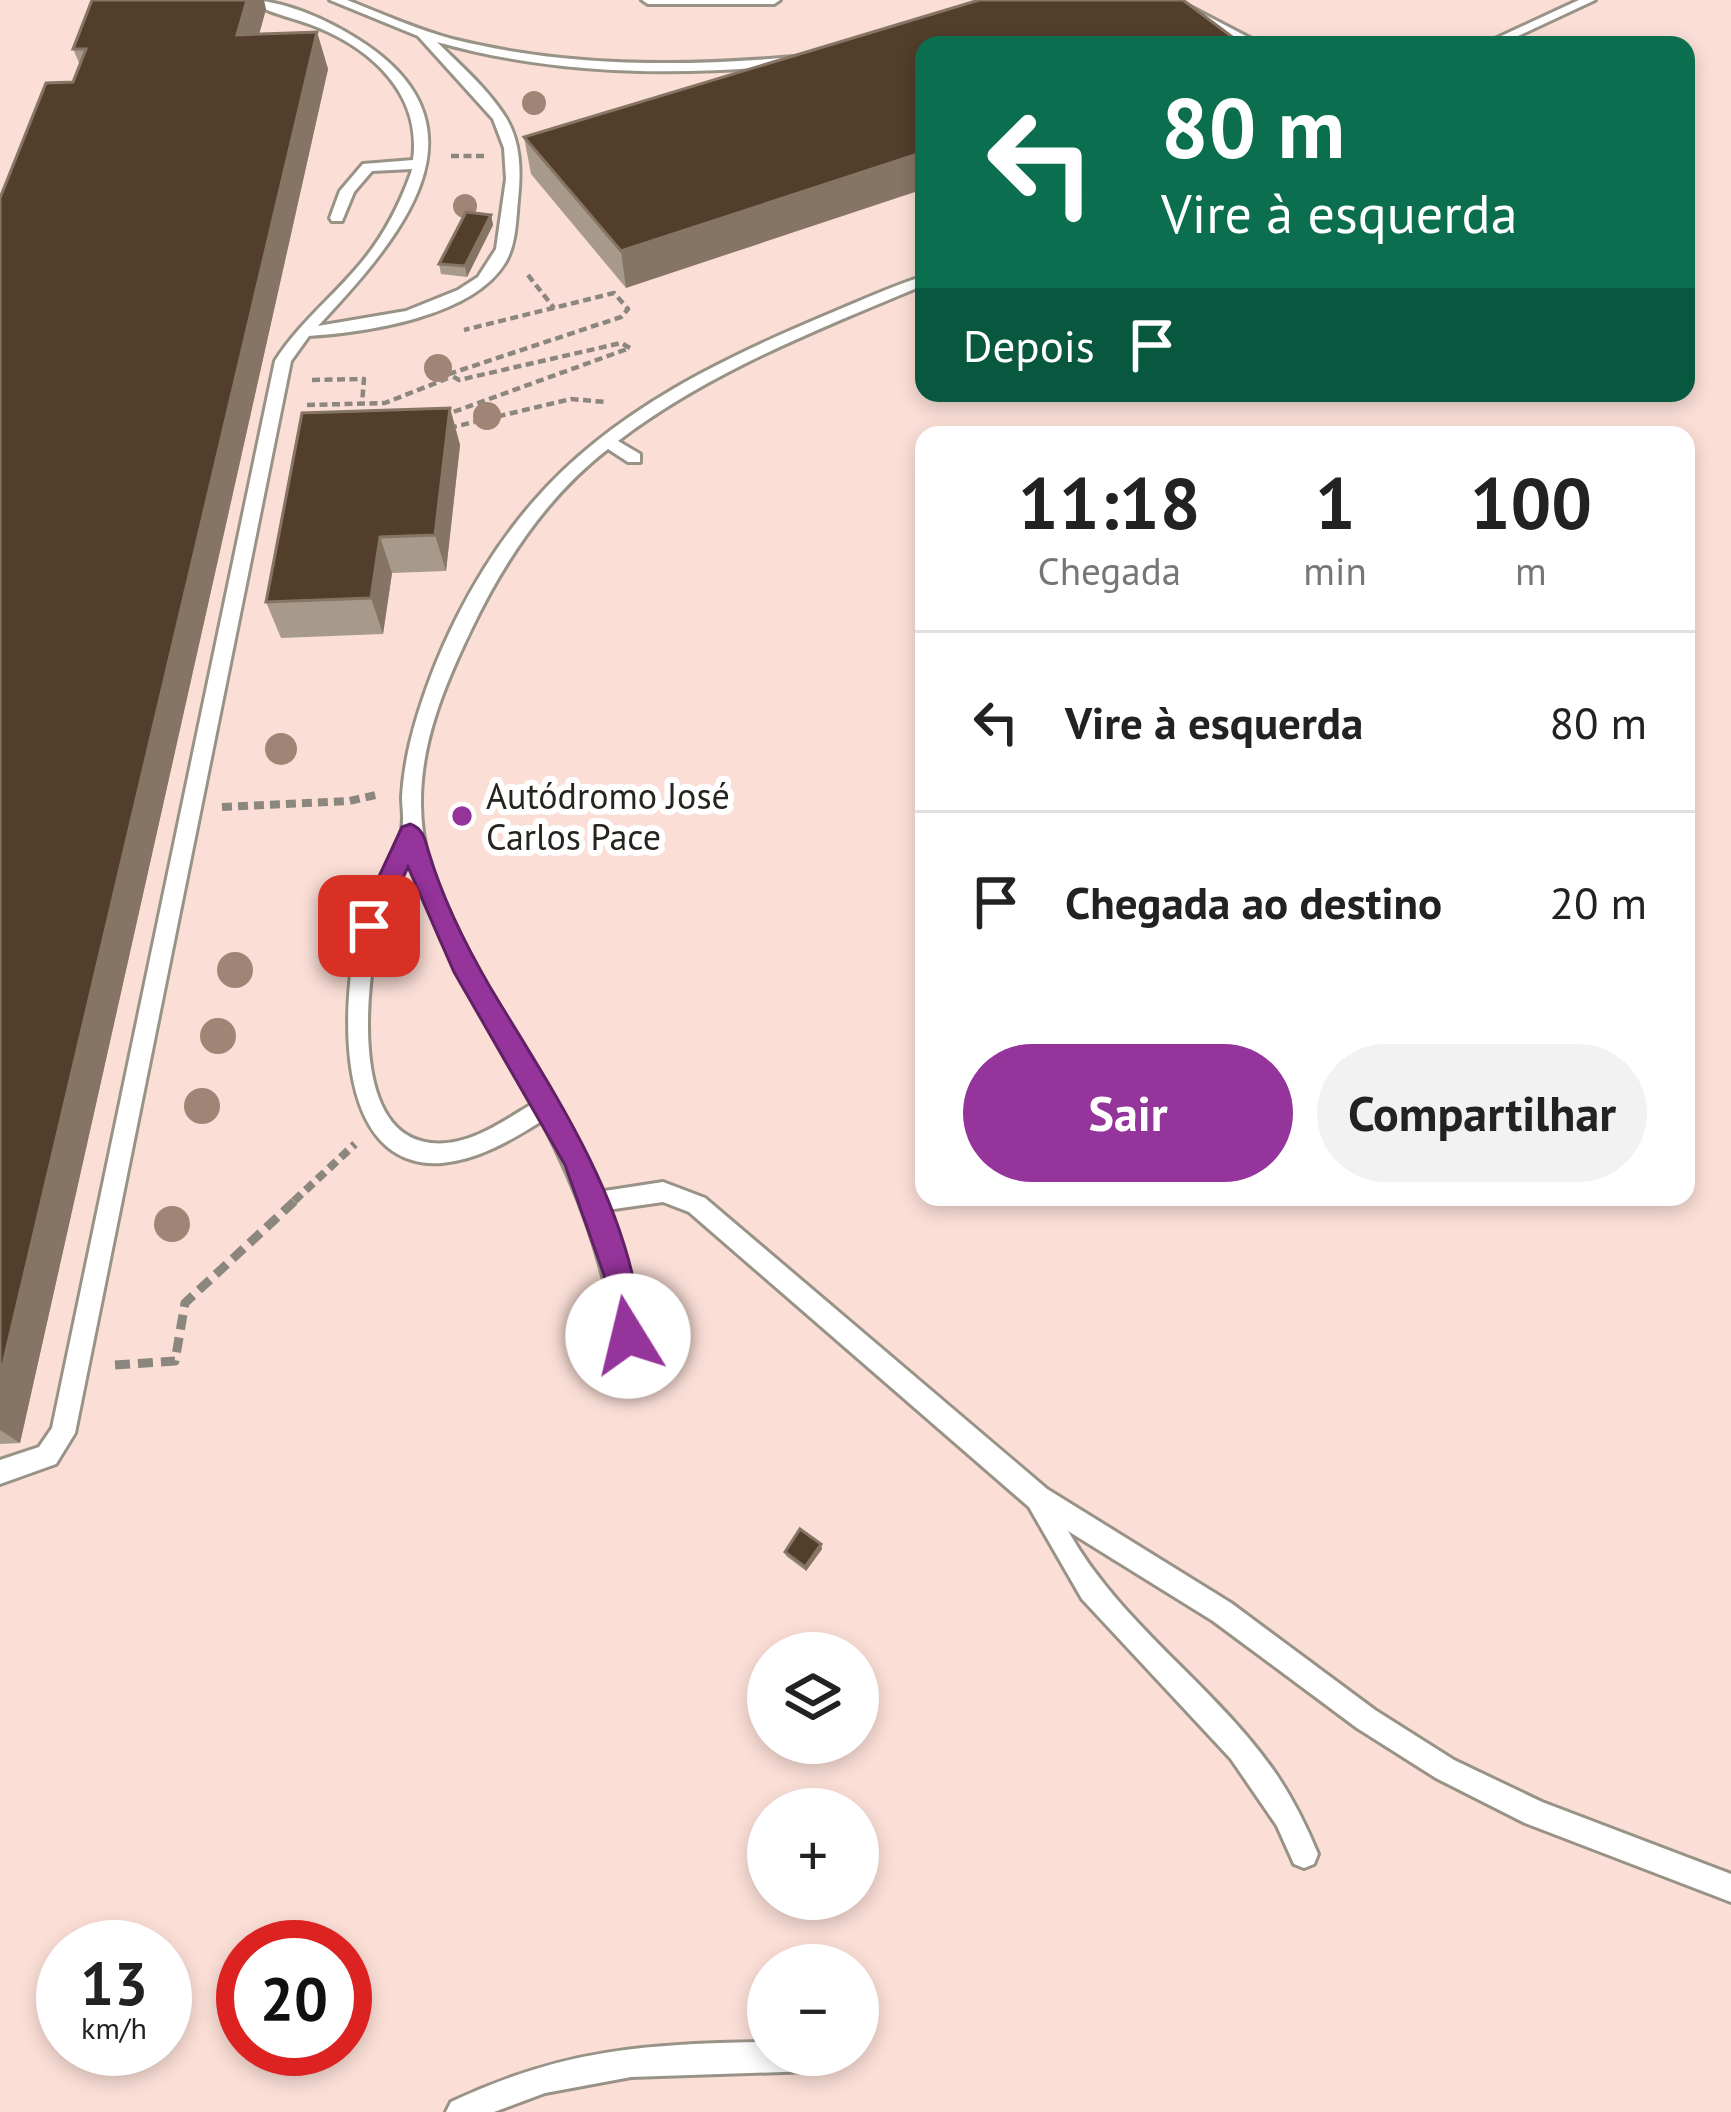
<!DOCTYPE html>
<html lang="pt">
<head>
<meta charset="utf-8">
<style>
	:root { --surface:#fff; --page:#f2f2f2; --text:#222; --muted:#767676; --line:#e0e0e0; --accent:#95349b }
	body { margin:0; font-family:"PT Sans",sans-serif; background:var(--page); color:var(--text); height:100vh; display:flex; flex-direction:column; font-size:45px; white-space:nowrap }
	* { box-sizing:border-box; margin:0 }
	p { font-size:39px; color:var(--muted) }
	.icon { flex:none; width:66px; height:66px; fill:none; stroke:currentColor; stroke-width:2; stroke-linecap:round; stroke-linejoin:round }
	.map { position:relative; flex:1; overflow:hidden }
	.side { position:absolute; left:915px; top:426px; width:780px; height:780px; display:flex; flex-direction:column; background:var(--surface); border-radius:24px; box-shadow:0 6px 18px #0003 }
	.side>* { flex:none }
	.banner { position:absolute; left:915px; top:36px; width:780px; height:366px; border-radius:24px; box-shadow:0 6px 18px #0003; background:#0b6e4f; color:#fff; overflow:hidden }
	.tools { position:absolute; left:747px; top:1632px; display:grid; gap:24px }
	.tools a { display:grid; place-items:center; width:132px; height:132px; border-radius:50%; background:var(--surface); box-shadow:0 6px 18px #0003; font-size:60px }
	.speed { position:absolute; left:36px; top:1920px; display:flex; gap:24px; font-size:60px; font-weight:700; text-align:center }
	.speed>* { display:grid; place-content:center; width:156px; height:156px; border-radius:50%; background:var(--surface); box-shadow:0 6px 18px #0003; line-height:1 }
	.speed small { font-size:30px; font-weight:400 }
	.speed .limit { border:18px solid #d22; background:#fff; color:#111 }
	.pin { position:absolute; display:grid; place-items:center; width:102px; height:102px; color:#fff; margin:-51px; border-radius:24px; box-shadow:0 6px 18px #0006 }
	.me { position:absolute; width:132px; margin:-66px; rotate:351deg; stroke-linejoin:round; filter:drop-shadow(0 0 9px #0008) }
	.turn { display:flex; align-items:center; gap:42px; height:252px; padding:0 48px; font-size:54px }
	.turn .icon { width:156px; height:156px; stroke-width:2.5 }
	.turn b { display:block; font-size:84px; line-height:102px }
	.then { display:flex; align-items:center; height:114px; padding:0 48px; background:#0003; gap:24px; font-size:45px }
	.eta { display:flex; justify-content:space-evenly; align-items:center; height:204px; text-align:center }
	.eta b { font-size:72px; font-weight:700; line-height:84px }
	.button { display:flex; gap:24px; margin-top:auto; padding:24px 48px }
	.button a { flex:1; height:138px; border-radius:72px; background:var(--accent); color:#fff; font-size:48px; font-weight:700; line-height:138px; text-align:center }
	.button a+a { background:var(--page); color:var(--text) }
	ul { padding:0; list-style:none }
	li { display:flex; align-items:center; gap:36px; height:180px; padding:0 48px; border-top:3px solid var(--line) }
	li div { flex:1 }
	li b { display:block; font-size:45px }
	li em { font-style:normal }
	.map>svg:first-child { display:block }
	.green { fill:#fbdfd7; fill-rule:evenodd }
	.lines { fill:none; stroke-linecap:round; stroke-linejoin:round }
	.lane-casing { stroke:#999387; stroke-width:6 }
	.path-far2 { stroke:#8c877e; stroke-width:4.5; stroke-dasharray:8 4.5; stroke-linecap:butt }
	.path-far1 { stroke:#8c877e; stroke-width:8; stroke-dasharray:10 6; stroke-linecap:butt }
	.path { stroke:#8c877e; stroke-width:9; stroke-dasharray:15 8; stroke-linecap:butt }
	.lane { fill:#fff; fill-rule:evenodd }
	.tree { fill:#a08476 }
	.wall { fill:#a89a8a }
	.shaded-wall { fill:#867564 }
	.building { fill:#533d2b; stroke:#867564; stroke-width:3 }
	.route { fill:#95349b; stroke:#612265; stroke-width:3 }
	.poi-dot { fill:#95349b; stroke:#fff; stroke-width:4.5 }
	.labels { text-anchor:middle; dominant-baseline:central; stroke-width:12; stroke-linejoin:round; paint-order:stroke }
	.poi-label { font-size:36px; fill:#27241f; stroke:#fff; text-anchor:start }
</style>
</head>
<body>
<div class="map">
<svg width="1731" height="2112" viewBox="0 0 1731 2112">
	<rect width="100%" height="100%" fill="#fdf7e9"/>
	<path class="green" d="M 0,0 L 1731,0 L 1731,2112 L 0,2112 ZM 924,45 L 1686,45 L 1686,393 L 924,393 ZM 924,435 L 1686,435 L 1686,1197 L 924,1197 ZM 768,1653 L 858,1653 L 858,1743 L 768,1743 ZM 768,1809 L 858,1809 L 858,1899 L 768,1899 ZM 63,1947 L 165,1947 L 165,2049 L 63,2049 ZM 243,1947 L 345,1947 L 345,2049 L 243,2049 ZM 768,1965 L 858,1965 L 858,2055 L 768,2055 Z"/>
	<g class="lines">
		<defs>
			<g id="lane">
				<path d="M 247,0 C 284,0 328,20 359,40 C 498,128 398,240 318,326 L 406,311 L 458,290 L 478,277 L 496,249 L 506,179 L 504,148 L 493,119 L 418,36 L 330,0 L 347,0 C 382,14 416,29 452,39 C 564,67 680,67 794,57 L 800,61 L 794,65 C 674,76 554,75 437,42 C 461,66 488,89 506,118 C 521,143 521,172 518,200 C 516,221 516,245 505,263 C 472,317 367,332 309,336 L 291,361 L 75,1433 L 56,1464 L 0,1484 L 0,1460 L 39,1447 L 52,1428 L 275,361 C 297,326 328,301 355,270 C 381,241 398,209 411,173 L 412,169 L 372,171 L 354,192 L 342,221 L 332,221 L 330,218 L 340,191 L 363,164 L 413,160 C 422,95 373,50 317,27 C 294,18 267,13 247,0 Z"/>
				<path d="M 642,0 L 780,0 L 774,4 L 648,4 Z"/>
				<path d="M 1161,0 L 1177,0 L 1263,45 L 1247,45 Z"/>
				<path d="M 1579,0 L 1595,0 L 1499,45 L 1482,45 Z"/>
				<path d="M 924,276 L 924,285 C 819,329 710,371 618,441 L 640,454 L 640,462 L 628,462 L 608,449 C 547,496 504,561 471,630 C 445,684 420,743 421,805 C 422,914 505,1010 555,1101 C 570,1129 585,1162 598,1192 L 663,1182 L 705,1198 L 1047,1489 L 1231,1603 L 1375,1710 L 1454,1760 L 1542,1802 L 1731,1874 L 1731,1902 L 1525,1823 L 1436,1778 L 1357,1728 L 1213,1621 L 1068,1531 C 1121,1625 1213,1684 1274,1771 C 1292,1797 1306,1825 1318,1854 L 1314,1864 L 1304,1868 L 1294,1864 L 1277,1826 L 1231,1759 L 1082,1599 L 1029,1507 L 689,1212 L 663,1202 L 607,1210 L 628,1274 L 640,1336 L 636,1344 L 628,1347 L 620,1344 L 616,1336 C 602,1256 579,1193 542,1121 C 511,1140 478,1160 442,1163 C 329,1170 342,994 360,924 C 369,891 390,864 401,833 C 405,822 402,808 402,797 C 403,779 406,760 410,743 C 431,658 476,567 534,501 C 612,411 723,358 831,313 C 862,300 892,286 924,276 ZM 408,857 L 442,941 L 532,1104 C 502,1122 468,1147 431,1143 C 348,1134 366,981 380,925 C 385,901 397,879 408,857 Z"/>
				<path d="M 768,2042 L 768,2055 L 826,2056 L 821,2066 L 811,2071 L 631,2077 L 545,2093 L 494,2112 L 446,2112 L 451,2102 C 563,2049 646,2044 768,2042 Z"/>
			</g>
		</defs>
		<use href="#lane" class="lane-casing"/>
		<g class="path-far2">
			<path d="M 451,156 L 484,156"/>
			<path d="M 528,275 L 554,308"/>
			<path d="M 312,380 L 364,379 L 362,404"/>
			<path d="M 307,405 L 385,403 L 451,377"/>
			<path d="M 442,416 L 630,348 L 621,343 L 459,380 L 449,374 L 621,317 L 628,309 L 614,293 L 464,330"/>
			<path d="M 449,428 L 571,399 L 605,402"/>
		</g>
		<g class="path-far1">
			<path d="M 222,807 L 349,801 L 380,794"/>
			<path d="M 294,1201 L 355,1144"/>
		</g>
		<path class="path" d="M 115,1365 L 175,1361 L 185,1303 L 298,1198"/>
		<use href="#lane" class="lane"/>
	</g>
	<g class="tree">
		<circle cx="534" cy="103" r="12"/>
		<circle cx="465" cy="206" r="12"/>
		<circle cx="438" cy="368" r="14"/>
		<circle cx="487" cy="416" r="14"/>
		<circle cx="281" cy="749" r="16"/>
		<circle cx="235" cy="970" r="18"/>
		<circle cx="218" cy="1036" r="18"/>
		<circle cx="202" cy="1106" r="18"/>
		<circle cx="172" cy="1224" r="18"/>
	</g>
	<g class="wall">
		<path d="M 979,0 L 626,288 L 531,174 L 524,137 Z"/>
		<path d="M 266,9 L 259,34 L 317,32 L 328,69 L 20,1443 L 0,1444 L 0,198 L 73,82 L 80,65 L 73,49 Z"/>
		<path d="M 491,215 L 493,225 L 467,277 L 441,274 L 439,264 Z"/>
		<path d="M 450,408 L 460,445 L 446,571 L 392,573 L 383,634 L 281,638 L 266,602 Z"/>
		<path d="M 821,1544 L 822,1549 L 806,1571 L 786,1556 L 785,1552 Z"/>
	</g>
	<g class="shaded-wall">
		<path d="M 247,0 L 264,0 L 266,9 L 249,72 L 237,35 Z"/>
		<path d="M 317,32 L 328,69 L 20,1443 L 0,1430 L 0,1377 Z"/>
		<path d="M 924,152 L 924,189 L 626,288 L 621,251 Z"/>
		<path d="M 491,215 L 493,225 L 467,277 L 465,266 Z"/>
		<path d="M 450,408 L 460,445 L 446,571 L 435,535 Z"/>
		<path d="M 380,537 L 392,573 L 383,634 L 371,598 Z"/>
		<path d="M 821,1544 L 822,1549 L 806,1571 L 805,1567 Z"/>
	</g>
	<g class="building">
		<path d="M 92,0 L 247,0 L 237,35 L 317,32 L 0,1377 L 0,198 L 46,83 L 73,82 L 86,49 L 73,49 Z"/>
		<path d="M 979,0 L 1183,0 L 1243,45 L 924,45 L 924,152 L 621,251 L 524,137 Z"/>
		<path d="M 466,212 L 491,215 L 465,266 L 439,264 Z"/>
		<path d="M 450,408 L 435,535 L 380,537 L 371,598 L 266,602 L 302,413 Z"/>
		<path d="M 800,1529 L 821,1544 L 805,1567 L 785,1552 Z"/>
	</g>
	<path class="route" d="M 410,824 C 424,829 425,840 429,853 C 443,900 465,944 490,987 C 550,1087 618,1185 638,1302 C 640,1317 645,1332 639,1346 L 628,1351 L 618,1346 L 604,1275 L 565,1165 L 454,972 L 408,867 L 378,933 L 360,933 L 356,926 L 402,827 Z"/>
	<circle class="poi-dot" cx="462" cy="816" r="12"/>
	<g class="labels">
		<g class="poi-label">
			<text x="486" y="795">Autódromo José<tspan x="486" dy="41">Carlos Pace</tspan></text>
		</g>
	</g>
</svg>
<div class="tools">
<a><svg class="icon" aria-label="layers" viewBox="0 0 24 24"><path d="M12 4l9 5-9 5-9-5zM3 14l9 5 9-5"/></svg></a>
<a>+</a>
<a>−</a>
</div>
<div class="speed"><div>13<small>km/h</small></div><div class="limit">20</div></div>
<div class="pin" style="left:369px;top:926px;background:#d93025"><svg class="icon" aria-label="arrive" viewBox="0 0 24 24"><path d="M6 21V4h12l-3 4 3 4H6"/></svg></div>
<svg class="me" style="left:628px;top:1336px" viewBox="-20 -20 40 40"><circle r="19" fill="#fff"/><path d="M0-13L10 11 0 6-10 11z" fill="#95349b"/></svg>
<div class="banner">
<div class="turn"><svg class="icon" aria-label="left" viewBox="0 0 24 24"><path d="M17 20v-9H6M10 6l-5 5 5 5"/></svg><div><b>80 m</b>Vire à esquerda</div></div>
<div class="then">Depois<svg class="icon" aria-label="arrive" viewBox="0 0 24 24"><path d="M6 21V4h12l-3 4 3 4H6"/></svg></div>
</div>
<section class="side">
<div class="eta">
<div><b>11:18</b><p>Chegada</p></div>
<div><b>1</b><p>min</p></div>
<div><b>100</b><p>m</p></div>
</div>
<ul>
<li><svg class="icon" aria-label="left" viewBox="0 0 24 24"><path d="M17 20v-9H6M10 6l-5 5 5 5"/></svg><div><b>Vire à esquerda</b></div><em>80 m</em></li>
<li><svg class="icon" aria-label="arrive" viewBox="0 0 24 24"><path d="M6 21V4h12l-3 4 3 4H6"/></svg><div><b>Chegada ao destino</b></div><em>20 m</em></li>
</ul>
<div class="button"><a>Sair</a><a>Compartilhar</a></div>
</section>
</div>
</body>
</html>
